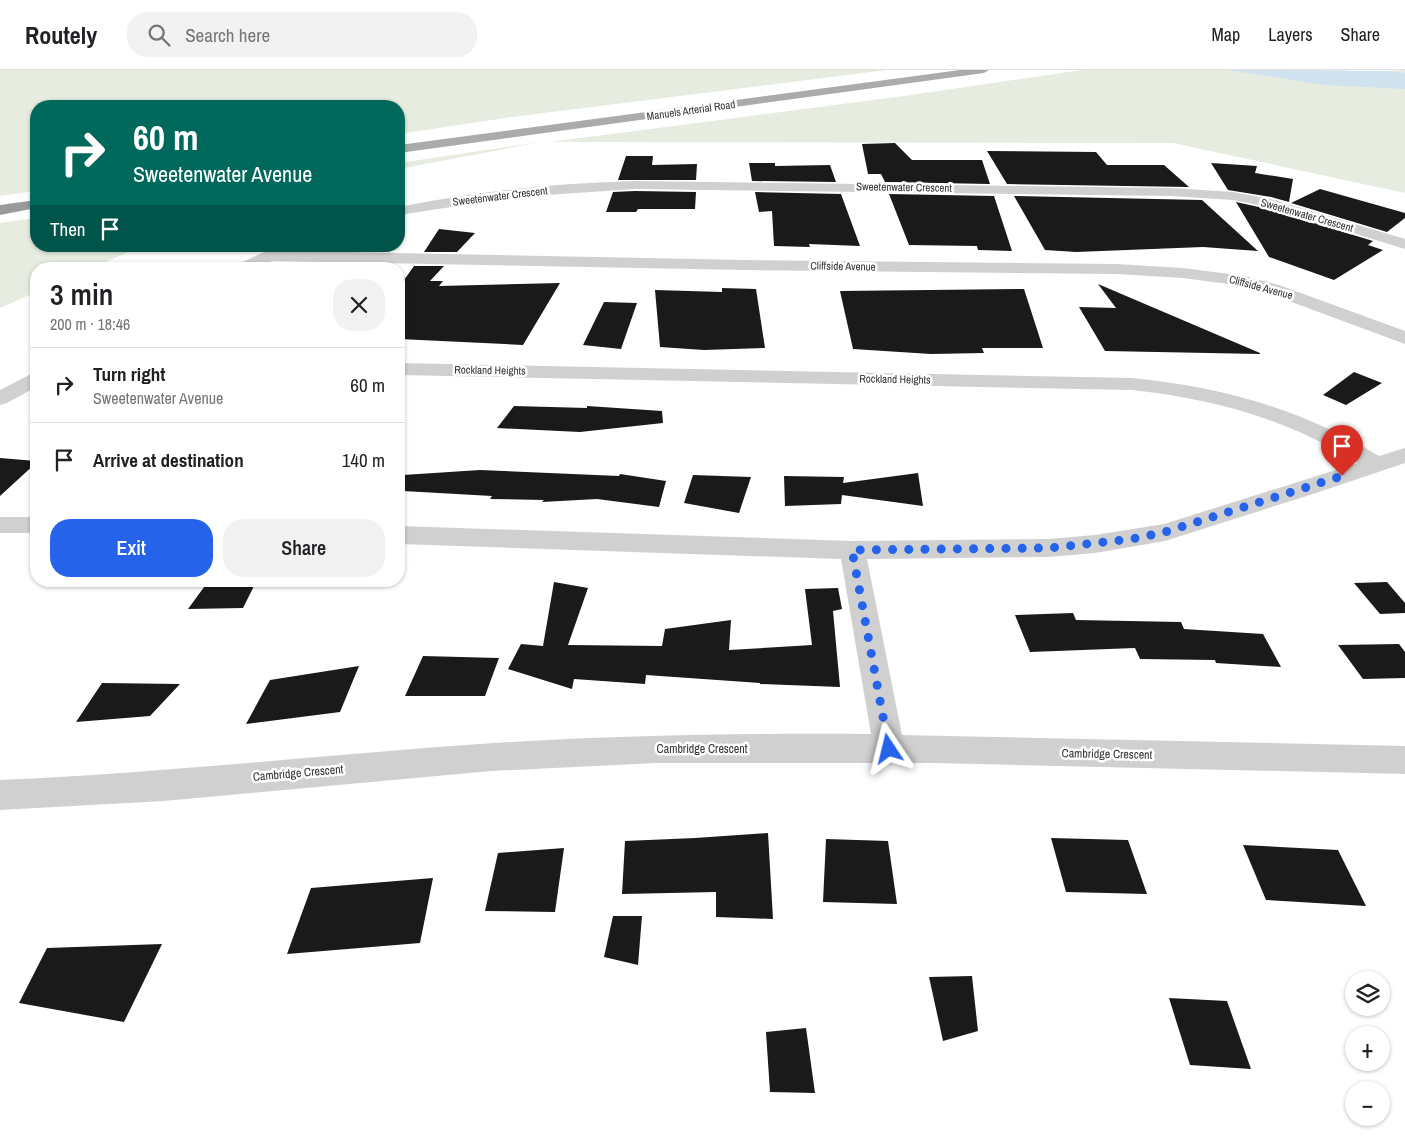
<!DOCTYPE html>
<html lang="en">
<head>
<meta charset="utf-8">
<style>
	:root { --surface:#fff; --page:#f2f2f2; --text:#202124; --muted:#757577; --line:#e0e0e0; --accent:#2563eb }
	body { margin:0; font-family:"Archivo Narrow",sans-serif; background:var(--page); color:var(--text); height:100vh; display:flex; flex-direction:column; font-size:19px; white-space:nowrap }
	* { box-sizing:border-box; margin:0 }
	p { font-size:16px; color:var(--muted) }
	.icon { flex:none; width:28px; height:28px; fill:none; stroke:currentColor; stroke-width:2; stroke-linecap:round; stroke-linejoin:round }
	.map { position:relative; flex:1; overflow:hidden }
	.details { position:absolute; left:30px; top:192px; width:375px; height:325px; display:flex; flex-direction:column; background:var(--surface); border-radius:20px; box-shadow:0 1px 4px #0004 }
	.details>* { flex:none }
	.hud { position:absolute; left:30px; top:30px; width:375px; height:152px; border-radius:20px; box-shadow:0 1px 4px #0004; background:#00695c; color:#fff; overflow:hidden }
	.fabs { position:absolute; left:1345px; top:901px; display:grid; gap:10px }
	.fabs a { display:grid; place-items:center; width:45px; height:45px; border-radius:50%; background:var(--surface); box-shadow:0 1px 4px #0004; font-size:25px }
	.pin { position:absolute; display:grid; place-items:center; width:42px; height:42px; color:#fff; margin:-51px -21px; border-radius:50% 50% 50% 0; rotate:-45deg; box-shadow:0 0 5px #0007 }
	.pin .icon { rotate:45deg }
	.me { position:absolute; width:55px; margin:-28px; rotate:350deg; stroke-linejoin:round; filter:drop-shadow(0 0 4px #0008) }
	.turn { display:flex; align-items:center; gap:18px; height:105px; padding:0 20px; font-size:22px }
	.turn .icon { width:65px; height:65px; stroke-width:2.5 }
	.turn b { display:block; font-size:35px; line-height:42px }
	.then { display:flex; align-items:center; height:48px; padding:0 20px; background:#0003; gap:10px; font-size:19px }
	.round { display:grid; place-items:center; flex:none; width:52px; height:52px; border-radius:20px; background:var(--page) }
	.head { display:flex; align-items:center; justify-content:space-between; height:85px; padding:0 20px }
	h1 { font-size:30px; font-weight:600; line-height:38px }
	.primary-button { display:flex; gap:10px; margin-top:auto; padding:10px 20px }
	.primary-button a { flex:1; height:58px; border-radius:20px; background:var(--accent); color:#fff; font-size:20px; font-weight:600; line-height:58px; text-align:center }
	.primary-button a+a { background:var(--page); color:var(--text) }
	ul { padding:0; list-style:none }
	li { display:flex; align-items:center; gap:15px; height:75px; padding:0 20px; border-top:1px solid var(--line) }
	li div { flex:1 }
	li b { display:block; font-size:19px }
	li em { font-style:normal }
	header { display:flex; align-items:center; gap:30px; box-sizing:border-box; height:70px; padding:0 25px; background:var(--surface); border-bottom:1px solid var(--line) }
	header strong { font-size:24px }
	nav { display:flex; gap:28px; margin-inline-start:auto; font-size:18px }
	.search { width:350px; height:45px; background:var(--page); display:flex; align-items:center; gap:12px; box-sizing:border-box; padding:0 18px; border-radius:20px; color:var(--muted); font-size:19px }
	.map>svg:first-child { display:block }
	.green { fill:#e6ecdf }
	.water { fill:#cfe2ee }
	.building { fill:#1a1a1a }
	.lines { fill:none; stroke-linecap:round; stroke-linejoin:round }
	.minor { fill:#d0d0d0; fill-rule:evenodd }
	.major { fill:#ababab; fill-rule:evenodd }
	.highway { fill:#9a9a9a; fill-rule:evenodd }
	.route { stroke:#2563eb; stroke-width:9; stroke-dasharray:0 16.2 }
	.labels { text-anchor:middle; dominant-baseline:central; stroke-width:5; stroke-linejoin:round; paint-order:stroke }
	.far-street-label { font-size:11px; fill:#333; stroke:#fff }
	.street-label { font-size:12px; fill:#333; stroke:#fff }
</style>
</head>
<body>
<header>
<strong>Routely</strong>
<div class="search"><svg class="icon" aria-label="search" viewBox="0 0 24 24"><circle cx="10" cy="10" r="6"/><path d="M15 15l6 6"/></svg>Search here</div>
<nav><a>Map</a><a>Layers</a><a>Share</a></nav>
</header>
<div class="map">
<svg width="1405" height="1072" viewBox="0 0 1405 1072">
	<rect width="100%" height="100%" fill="#fff"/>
	<g class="green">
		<path d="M 0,0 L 887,0 L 512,47 L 399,64 L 399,36 L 36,36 L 36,121 L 0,126 Z"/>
		<path d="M 1082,0 L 1343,0 L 1356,2 L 1405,0 L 1405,123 L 1173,73 L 550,72 L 911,25 Z"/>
		<path d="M 541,72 L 399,99 L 399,93 Z"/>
		<path d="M 36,148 L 36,176 L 142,176 L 90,199 L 36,199 L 36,222 L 0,238 L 0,153 Z"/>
	</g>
	<path class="water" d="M 1227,0 L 1389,1 L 1405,3 L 1405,19 L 1325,15 Z"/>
	<g class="building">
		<path d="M 895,73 L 912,90 L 982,90 L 990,114 L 885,112 L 881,104 L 868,104 L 862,74 Z"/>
		<path d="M 987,81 L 1096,82 L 1107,95 L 1164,95 L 1189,117 L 1007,114 Z"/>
		<path d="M 626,86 L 653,86 L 652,95 L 697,94 L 696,110 L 618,110 Z"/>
		<path d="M 749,93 L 775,93 L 775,96 L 830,95 L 836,112 L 752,111 Z"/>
		<path d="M 1211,93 L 1257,96 L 1255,103 L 1293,109 L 1289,132 L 1271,127 L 1228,120 Z"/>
		<path d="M 1320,119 L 1405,143 L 1405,148 L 1387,162 L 1291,133 Z"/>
		<path d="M 635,121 L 696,122 L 695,139 L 638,139 L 636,142 L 606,142 L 613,122 Z"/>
		<path d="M 755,122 L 841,124 L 860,176 L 809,174 L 810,177 L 774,176 L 772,141 L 759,142 Z"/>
		<path d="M 889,124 L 994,126 L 1012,181 L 978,180 L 977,176 L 909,175 Z"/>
		<path d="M 1014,126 L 1202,130 L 1258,181 L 1203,177 L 1076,182 L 1045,180 Z"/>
		<path d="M 1236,132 L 1268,139 L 1373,171 L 1368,175 L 1383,180 L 1334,210 L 1269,187 Z"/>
		<path d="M 439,159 L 475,163 L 457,182 L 424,182 Z"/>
		<path d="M 414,196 L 444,196 L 430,211 L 443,211 L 439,216 L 560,213 L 523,275 L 399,269 L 399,210 L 404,210 Z"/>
		<path d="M 1098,214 L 1260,283 L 1260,284 L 1105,281 L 1079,237 L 1116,238 Z"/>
		<path d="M 722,218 L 756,219 L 765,278 L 704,280 L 660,277 L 655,220 L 722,222 Z"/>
		<path d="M 1024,219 L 1043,278 L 982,278 L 984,283 L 931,284 L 853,279 L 840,221 Z"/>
		<path d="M 604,232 L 637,233 L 621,279 L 583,275 Z"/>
		<path d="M 1354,302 L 1382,313 L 1346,335 L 1323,325 Z"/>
		<path d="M 514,336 L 587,338 L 587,336 L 662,341 L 663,353 L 580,362 L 497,358 Z"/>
		<path d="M 0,388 L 36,391 L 36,393 L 0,426 Z"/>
		<path d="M 480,400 L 619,406 L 620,404 L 666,411 L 659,437 L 597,429 L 542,432 L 544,430 L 490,429 L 492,426 L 403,421 L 403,405 Z"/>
		<path d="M 918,403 L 923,436 L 842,425 L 841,434 L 785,436 L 784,406 L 844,407 L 843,413 Z"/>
		<path d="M 693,405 L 751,407 L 739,443 L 684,433 Z"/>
		<path d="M 256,512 L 243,538 L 188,539 L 207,513 Z"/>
		<path d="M 554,512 L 588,518 L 568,575 L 662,576 L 665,559 L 731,550 L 729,580 L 812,575 L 805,519 L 838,518 L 842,539 L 833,541 L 840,617 L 760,614 L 760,613 L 646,605 L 645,614 L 574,609 L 572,619 L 508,599 L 521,574 L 543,576 Z"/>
		<path d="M 1387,512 L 1405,533 L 1405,543 L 1380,544 L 1354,513 Z"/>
		<path d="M 1073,543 L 1076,550 L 1181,552 L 1184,559 L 1263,564 L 1281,597 L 1216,593 L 1215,590 L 1140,589 L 1135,578 L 1030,582 L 1015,545 Z"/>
		<path d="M 1399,574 L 1405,582 L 1405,608 L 1363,609 L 1338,575 Z"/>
		<path d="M 423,586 L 499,588 L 485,626 L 405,626 Z"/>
		<path d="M 359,596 L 340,642 L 246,654 L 270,610 Z"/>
		<path d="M 102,613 L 180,614 L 150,646 L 76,652 Z"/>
		<path d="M 768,763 L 773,849 L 716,847 L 716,822 L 622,824 L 625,771 L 695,768 Z"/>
		<path d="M 1051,768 L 1128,770 L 1147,824 L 1066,822 Z"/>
		<path d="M 826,769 L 888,771 L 897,834 L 823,832 Z"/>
		<path d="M 1243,775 L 1338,780 L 1366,836 L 1266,830 Z"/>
		<path d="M 564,778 L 555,842 L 485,841 L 498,783 Z"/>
		<path d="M 433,808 L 420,873 L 287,884 L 311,818 Z"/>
		<path d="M 613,846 L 642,846 L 638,895 L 604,887 Z"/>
		<path d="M 162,874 L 124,952 L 19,933 L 47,878 Z"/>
		<path d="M 972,906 L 978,961 L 943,971 L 929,907 Z"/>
		<path d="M 1169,928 L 1227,931 L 1251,999 L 1190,995 Z"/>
		<path d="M 806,958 L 815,1023 L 770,1022 L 766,962 Z"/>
	</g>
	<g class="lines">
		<g class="minor">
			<path d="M 635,111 L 1171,118 L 1233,122 L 1271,129 L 1405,169 L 1405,179 L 1268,137 L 1233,130 L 1171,126 L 635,119 L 517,127 L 399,145 L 399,137 C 477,121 555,113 635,111 Z"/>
			<path d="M 277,176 L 293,176 L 294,178 L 292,181 L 745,190 L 1116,194 L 1183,198 L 1245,206 L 1279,215 L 1405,261 L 1405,274 L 1267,223 L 1243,216 L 1183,208 L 1116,204 L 745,200 L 272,191 L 256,199 L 234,199 L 236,195 Z"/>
			<path d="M 399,293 L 1132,308 C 1223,317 1301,339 1379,386 L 1405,378 L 1405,393 L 1316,423 L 1165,471 L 1095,483 L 1049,487 L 867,489 L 902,665 L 1405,676 L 1405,704 L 936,693 L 656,693 L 491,701 L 164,731 L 0,740 L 0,710 C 165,703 329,684 494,673 C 619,665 745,663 871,664 L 841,489 L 399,474 L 399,456 L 852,471 L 1049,469 L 1095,465 L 1164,454 L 1358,393 C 1287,349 1215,329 1132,320 L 399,305 Z"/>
			<path d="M 36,303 L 36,317 L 7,333 L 0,335 L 0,320 L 29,305 Z"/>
			<rect x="0" y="447" width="36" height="16"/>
		</g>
		<path class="major" d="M 960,0 L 989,0 L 984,3 L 399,83 L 399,75 Z"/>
		<path class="highway" d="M 36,130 L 36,138 L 0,145 L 0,135 Z"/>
	</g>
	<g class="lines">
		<path class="route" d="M 889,679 L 852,480 L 1049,478 L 1132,469 L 1165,462 L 1342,406"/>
	</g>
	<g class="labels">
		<g class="far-street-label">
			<text transform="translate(691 40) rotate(-8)">Manuels Arterial Road</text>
			<text transform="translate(904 117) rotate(1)">Sweetenwater Crescent</text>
			<text transform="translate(500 126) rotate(-7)">Sweetenwater Crescent</text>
			<text transform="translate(1307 145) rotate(16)">Sweetenwater Crescent</text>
			<text transform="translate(843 196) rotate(1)">Cliffside Avenue</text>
			<text transform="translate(1261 217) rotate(15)">Cliffside Avenue</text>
			<text transform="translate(490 300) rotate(1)">Rockland Heights</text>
			<text transform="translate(895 309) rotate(1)">Rockland Heights</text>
		</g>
		<g class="street-label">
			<text x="702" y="679">Cambridge Crescent</text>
			<text transform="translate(1107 684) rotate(1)">Cambridge Crescent</text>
			<text transform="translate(298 703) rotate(-5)">Cambridge Crescent</text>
		</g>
	</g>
</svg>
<div class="fabs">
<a><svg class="icon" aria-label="layers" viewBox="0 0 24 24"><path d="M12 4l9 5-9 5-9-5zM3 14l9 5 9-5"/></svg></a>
<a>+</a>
<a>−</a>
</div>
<div class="pin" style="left:1342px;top:406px;background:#d93025"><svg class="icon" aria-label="arrive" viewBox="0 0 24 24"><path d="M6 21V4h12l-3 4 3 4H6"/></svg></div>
<svg class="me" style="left:889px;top:679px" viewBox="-20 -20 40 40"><path d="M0-17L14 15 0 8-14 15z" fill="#2563eb" stroke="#fff" stroke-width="4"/></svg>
<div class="hud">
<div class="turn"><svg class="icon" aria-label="right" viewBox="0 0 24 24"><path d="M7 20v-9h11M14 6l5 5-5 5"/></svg><div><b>60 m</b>Sweetenwater Avenue</div></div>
<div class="then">Then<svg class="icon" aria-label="arrive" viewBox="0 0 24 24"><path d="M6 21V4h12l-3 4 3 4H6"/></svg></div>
</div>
<section class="details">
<div class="head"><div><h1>3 min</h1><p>200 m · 18:46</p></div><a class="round"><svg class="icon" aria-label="close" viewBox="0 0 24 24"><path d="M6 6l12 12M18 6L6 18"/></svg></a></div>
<ul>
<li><svg class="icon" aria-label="right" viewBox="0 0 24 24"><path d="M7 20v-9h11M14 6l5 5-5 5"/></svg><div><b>Turn right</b><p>Sweetenwater Avenue</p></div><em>60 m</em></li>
<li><svg class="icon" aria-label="arrive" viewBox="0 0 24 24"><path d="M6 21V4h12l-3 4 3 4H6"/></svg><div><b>Arrive at destination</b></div><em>140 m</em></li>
</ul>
<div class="primary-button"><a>Exit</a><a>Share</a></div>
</section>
</div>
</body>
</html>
